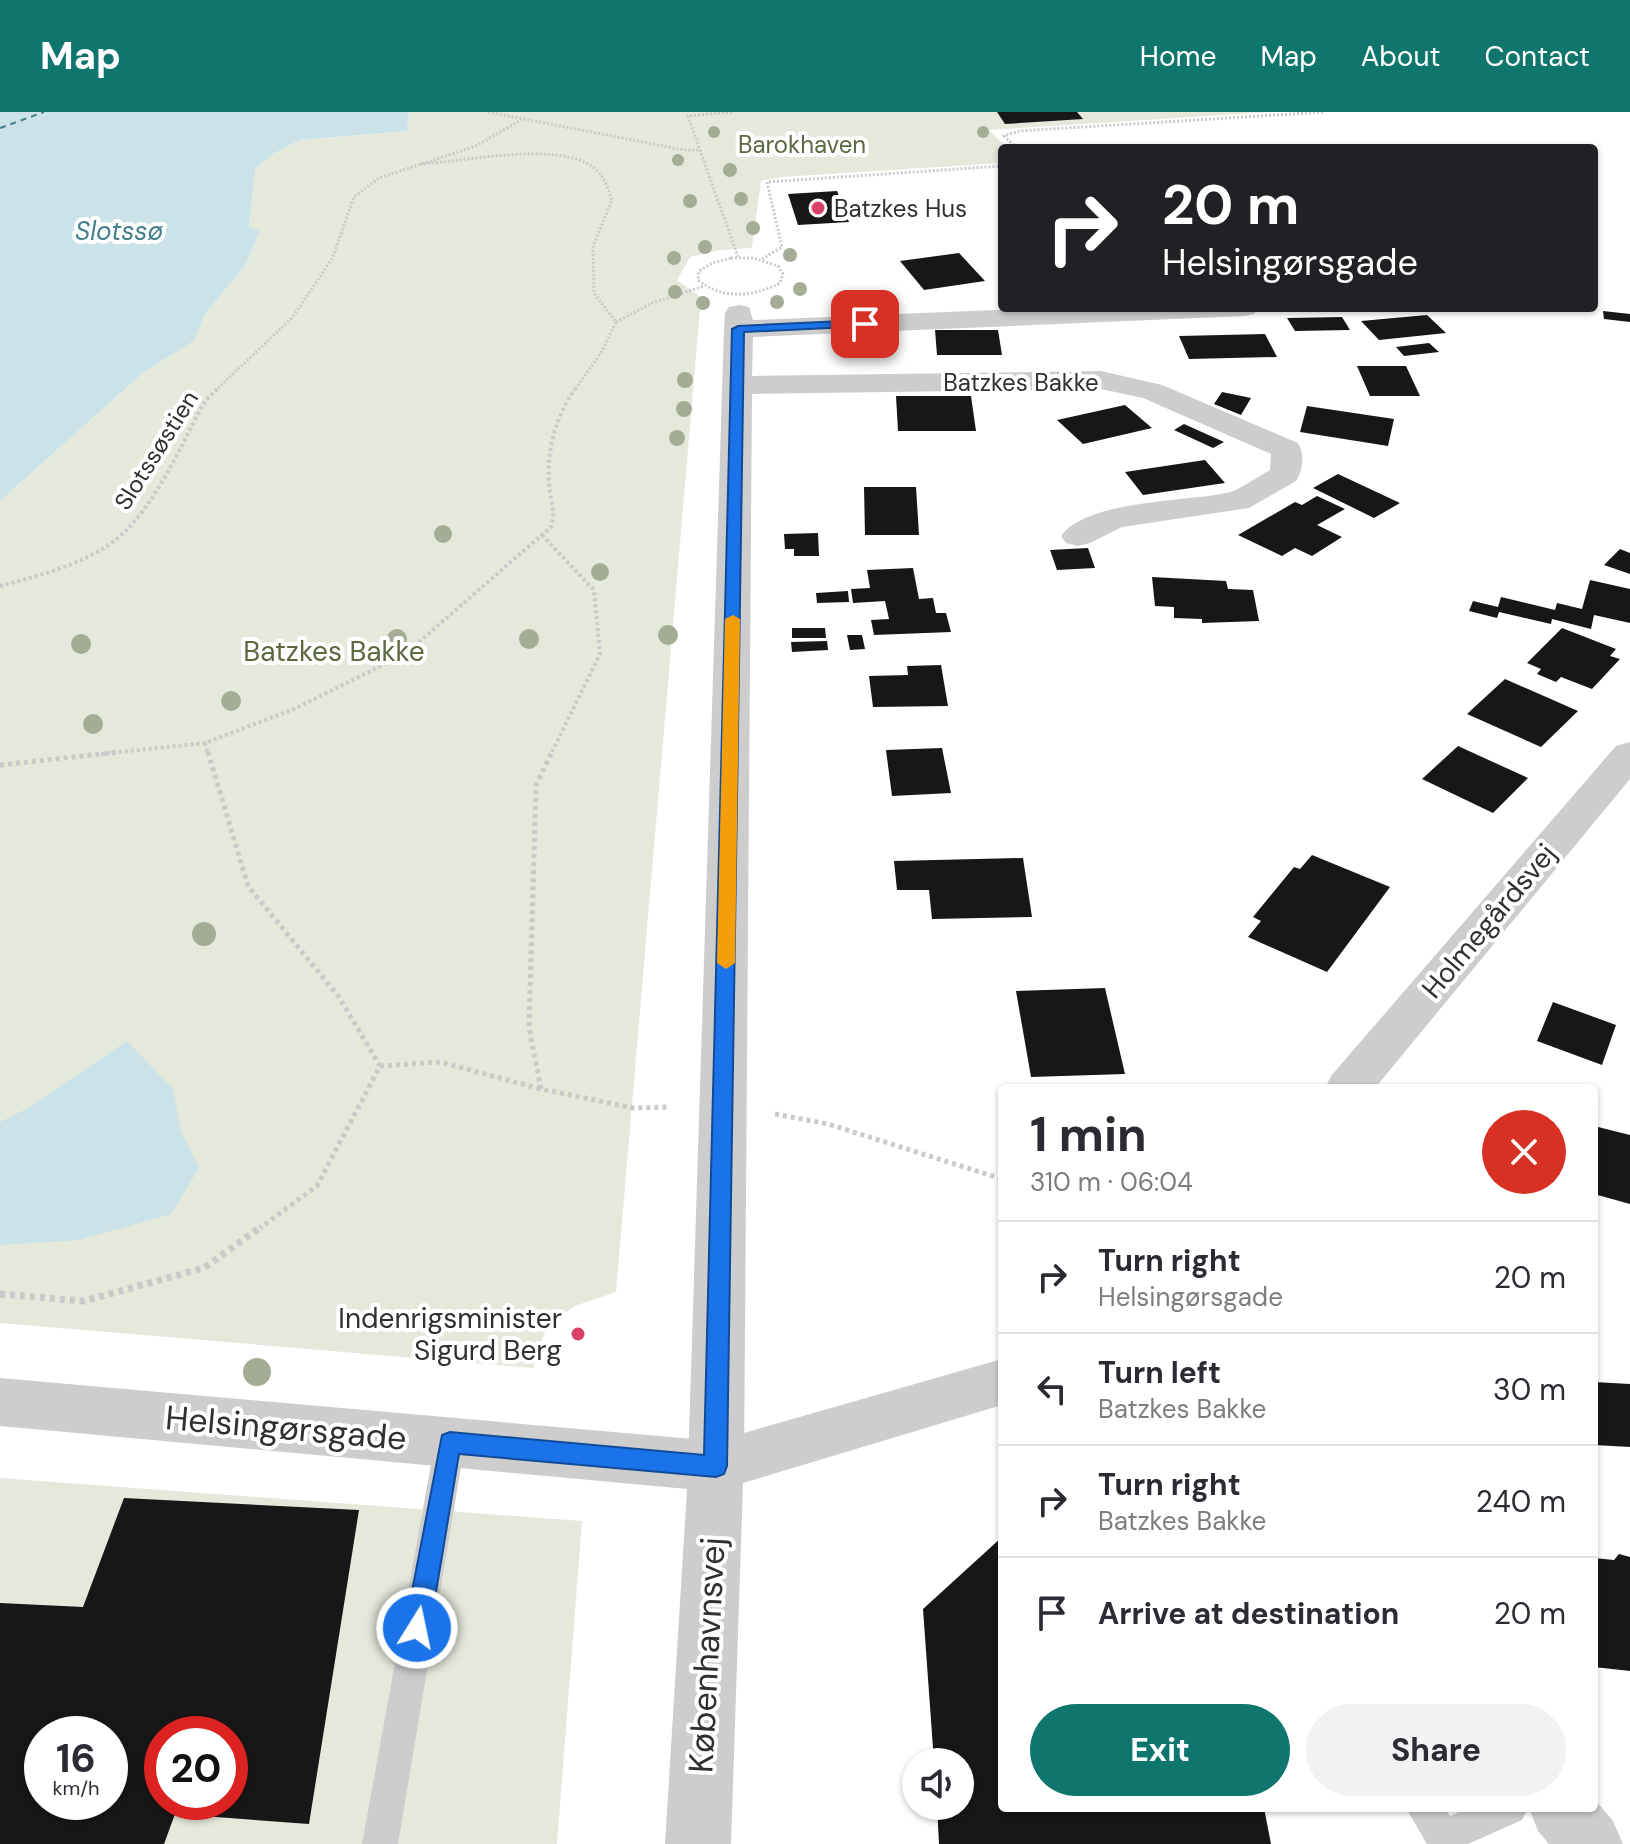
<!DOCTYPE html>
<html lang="en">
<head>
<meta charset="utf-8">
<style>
	:root { --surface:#fff; --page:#f2f2f3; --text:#2b2b33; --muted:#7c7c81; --line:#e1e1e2; --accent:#0f766e }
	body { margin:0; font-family:"DM Sans",sans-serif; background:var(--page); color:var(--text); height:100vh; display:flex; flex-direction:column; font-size:30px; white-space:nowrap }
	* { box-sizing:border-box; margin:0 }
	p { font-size:26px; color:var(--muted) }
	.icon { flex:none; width:44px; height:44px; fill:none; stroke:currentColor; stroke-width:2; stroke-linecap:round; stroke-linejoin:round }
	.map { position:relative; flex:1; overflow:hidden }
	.sheet { position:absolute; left:998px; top:972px; width:600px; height:728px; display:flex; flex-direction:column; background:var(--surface); border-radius:8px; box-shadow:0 2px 6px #0004 }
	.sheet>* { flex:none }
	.guide { position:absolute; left:998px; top:32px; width:600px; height:168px; border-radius:8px; box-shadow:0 2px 6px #0004; background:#202124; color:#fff; overflow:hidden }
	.fabs { position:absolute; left:902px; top:1636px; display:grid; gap:16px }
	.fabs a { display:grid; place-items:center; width:72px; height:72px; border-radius:50%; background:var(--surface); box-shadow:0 2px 6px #0004; font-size:40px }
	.speed { position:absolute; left:24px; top:1604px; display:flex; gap:16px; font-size:40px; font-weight:700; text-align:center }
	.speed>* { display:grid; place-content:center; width:104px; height:104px; border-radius:50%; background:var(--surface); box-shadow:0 2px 6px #0004; line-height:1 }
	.speed small { font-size:20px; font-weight:400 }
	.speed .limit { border:12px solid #d22; background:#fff; color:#111 }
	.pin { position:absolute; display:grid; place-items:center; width:68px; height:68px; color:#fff; margin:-34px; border-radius:16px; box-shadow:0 4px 12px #0006 }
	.me { position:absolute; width:88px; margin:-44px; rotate:10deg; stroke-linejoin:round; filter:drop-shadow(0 0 6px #0008) }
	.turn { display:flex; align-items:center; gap:28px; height:168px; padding:0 32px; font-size:36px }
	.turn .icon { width:104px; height:104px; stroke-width:2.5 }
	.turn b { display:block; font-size:56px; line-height:68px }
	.round { display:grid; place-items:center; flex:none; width:84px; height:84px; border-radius:42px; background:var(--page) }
	.summary { display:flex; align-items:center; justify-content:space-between; height:136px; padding:0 32px }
	h1 { font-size:48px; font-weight:700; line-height:60px }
	.primary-button { display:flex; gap:16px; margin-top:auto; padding:16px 32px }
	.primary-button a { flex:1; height:92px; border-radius:48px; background:var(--accent); color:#fff; font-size:32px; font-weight:700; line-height:92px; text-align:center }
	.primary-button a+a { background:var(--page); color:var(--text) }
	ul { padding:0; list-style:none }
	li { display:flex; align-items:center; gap:24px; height:112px; padding:0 32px; border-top:2px solid var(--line) }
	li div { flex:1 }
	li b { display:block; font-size:30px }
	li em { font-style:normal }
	header { display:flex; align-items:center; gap:48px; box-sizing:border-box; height:112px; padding:0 40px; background:var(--accent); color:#fff }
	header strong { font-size:38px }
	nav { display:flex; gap:44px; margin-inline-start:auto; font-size:28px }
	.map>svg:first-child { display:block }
	.green { fill:#e5e9dc; fill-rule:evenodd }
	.water { fill:#cae2e8 }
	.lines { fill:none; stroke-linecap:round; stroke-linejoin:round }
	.ferry { stroke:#437f8c; stroke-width:2; stroke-dasharray:6 5; stroke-linecap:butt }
	.building { fill:#171717; fill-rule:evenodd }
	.path-far3 { stroke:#cacaca; stroke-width:3; stroke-dasharray:2 2; stroke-linecap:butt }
	.path-far2 { stroke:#cacaca; stroke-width:4; stroke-dasharray:3 3; stroke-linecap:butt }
	.path-far1 { stroke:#cacaca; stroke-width:5; stroke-dasharray:4 4; stroke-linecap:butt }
	.path { stroke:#cacaca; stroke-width:7; stroke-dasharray:5 5; stroke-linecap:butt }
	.service { fill:#cdcdcd; fill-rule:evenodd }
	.minor { fill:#cdcdcd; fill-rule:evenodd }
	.tertiary { fill:#cdcdcd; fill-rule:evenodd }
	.tree { fill:#a5ac96 }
	.route { fill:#1a73e8; stroke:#114b97; stroke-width:2 }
	.slow { fill:#f59e0b }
	.poi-dot { fill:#d9406a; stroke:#fff; stroke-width:3 }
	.labels { text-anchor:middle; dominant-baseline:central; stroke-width:8; stroke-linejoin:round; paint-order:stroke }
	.far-park-label { font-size:24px; fill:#5b6840; stroke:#fff }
	.far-poi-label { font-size:24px; fill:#303030; stroke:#fff; text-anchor:start }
	.far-street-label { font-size:24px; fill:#303030; stroke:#fff }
	.far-water-label { font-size:26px; font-style:italic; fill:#437f8c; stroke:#fff }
	.park-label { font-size:28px; fill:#5b6840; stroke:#fff }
	.street-label { font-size:28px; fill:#303030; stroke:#fff }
	.poi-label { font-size:28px; fill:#303030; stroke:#fff; text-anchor:end }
	.near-street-label { font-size:34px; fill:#303030; stroke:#fff }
</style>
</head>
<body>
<header>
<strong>Map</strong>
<nav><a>Home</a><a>Map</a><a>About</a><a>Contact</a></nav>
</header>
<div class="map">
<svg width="1630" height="1732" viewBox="0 0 1630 1732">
	<rect width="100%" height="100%" fill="#fff"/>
	<g class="green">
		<path d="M 409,0 L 1272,0 L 989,18 L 1007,36 L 1002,36 L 1002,51 L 783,65 L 761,69 L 752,136 L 720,138 L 690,145 L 677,168 L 701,185 L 616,1180 L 575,1194 L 547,1214 L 533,1256 L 0,1211 L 0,389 L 144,260 L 194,229 L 205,202 L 245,154 L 260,119 L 249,115 L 254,57 L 273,42 L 300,28 L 407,19 Z"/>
		<path d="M 0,1366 L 582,1409 L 557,1732 L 0,1732 ZM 42,1622 L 110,1622 L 110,1690 L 42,1690 ZM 162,1622 L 230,1622 L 230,1690 L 162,1690 Z"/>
	</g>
	<g class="water">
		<path d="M 0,0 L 409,0 L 407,19 L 300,28 L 273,42 L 255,57 L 249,115 L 260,119 L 245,154 L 205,202 L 194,229 L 144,260 L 0,389 Z"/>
		<path d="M 127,929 L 173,977 L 181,1020 L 199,1056 L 171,1102 L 79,1128 L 0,1133 L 0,1010 L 28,996 Z"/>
	</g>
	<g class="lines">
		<path class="ferry" d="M 0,16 L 44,0"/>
	</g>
	<g class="building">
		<path d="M 997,0 L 1077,0 L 1083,7 L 1005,12 Z"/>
		<path d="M 837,79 L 849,110 L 798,113 L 788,82 Z"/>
		<path d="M 959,141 L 985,169 L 924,178 L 900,149 Z"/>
		<path d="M 1603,199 L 1630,202 L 1630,210 L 1604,207 Z"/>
		<path d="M 1427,203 L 1446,221 L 1379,228 L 1361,209 Z"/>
		<path d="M 1342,205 L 1350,218 L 1295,219 L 1287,206 Z"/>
		<path d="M 935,218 L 998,218 L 1002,243 L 937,243 Z"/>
		<path d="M 1265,222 L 1277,245 L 1189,247 L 1179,224 Z"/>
		<path d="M 1429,231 L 1439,240 L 1404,244 L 1396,235 Z"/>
		<path d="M 1357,254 L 1406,254 L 1420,284 L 1370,284 Z"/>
		<path d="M 1222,280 L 1251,286 L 1241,303 L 1214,292 Z"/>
		<path d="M 896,284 L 971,284 L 976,319 L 898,319 Z"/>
		<path d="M 1125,293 L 1152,316 L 1083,332 L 1057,308 Z"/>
		<path d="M 1307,294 L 1394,307 L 1388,334 L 1300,320 Z"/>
		<path d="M 1184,312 L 1224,330 L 1213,336 L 1174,318 Z"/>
		<path d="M 1205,348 L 1225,371 L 1143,383 L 1125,360 Z"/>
		<path d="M 1338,362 L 1400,391 L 1374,406 L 1313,376 Z"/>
		<path d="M 864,375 L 916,375 L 919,423 L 865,423 Z"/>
		<path d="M 1317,384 L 1345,397 L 1317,413 L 1342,425 L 1312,444 L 1295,436 L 1282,444 L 1238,423 L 1295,390 L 1302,393 Z"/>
		<path d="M 818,421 L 819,444 L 794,444 L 794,437 L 785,437 L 784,422 Z"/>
		<path d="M 1088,436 L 1095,456 L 1057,458 L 1050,438 Z"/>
		<path d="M 1620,437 L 1630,441 L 1630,462 L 1604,453 Z"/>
		<path d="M 913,456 L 919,487 L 933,486 L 936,501 L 946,501 L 951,520 L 874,523 L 871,508 L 889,507 L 885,489 L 853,491 L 851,477 L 870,476 L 867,458 Z"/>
		<path d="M 1152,465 L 1226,469 L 1228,477 L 1253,478 L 1259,509 L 1202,511 L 1202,507 L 1174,506 L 1174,495 L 1155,494 Z"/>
		<path d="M 1590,468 L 1630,477 L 1630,511 L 1594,503 L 1591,517 L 1552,507 L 1551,512 L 1499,500 L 1497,506 L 1469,499 L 1473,489 L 1498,495 L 1501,485 L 1555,498 L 1557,491 L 1582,497 Z"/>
		<path d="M 848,479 L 849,490 L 817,491 L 816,481 Z"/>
		<path d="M 792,516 L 825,516 L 826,526 L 792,526 Z"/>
		<path d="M 1562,516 L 1616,537 L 1610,544 L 1620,547 L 1592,577 L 1561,565 L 1556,570 L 1537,562 L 1541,557 L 1527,551 Z"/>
		<path d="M 847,523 L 862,523 L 865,537 L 850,538 Z"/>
		<path d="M 827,529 L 828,538 L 792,540 L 791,530 Z"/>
		<path d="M 941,553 L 948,594 L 873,595 L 869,564 L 908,563 L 907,554 Z"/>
		<path d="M 1505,567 L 1578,599 L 1541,635 L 1467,602 Z"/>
		<path d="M 1458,634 L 1528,666 L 1493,701 L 1422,667 Z"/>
		<path d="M 942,636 L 951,681 L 892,684 L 886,638 Z"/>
		<path d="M 1312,743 L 1390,775 L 1327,860 L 1248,825 L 1261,809 L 1253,805 L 1294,755 L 1300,757 Z"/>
		<path d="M 1023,746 L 1032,805 L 932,807 L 929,778 L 897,778 L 894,749 Z"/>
		<path d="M 1105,876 L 1125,962 L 1031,965 L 1016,879 Z"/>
		<path d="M 1553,890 L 1616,913 L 1602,953 L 1537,929 Z"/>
		<path d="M 1594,1014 L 1630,1023 L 1630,1092 L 1594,1082 Z"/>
		<path d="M 1594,1270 L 1630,1272 L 1630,1335 L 1594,1333 Z"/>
		<path d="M 124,1386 L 359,1398 L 309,1712 L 175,1702 L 164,1732 L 0,1732 L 0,1491 L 83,1495 ZM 42,1622 L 110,1622 L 110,1690 L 42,1690 ZM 162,1622 L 230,1622 L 230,1690 L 162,1690 Z"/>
		<path d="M 1002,1425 L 1002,1696 L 1264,1696 L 1271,1732 L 939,1732 L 937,1694 L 960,1694 L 960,1650 L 934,1650 L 923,1497 Z"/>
		<path d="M 1619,1442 L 1630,1445 L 1630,1559 L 1594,1555 L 1594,1446 L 1614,1448 Z"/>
	</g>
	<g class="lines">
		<g class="path-far3">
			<path d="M 488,0 L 684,38 L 700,38"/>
			<path d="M 732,0 L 688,4 L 738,145"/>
			<path d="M 1017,36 L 1004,24 L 1019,19 L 1324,0"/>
			<path d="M 420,52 C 463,50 559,28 594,56 C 604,64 608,76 612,88 L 593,134 L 594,181 L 616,210 L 602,239 L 574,279"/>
			<path d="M 731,146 L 753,146 L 778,154 L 783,162 L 780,171 C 753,185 723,188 698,168 L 699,159 L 712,151 Z"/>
			<path d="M 762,147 L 782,135 L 767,70 L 1002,54"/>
			<path d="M 616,210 L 652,191 L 704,174"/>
			<path d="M 215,279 L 292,206 L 332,147 L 354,85 L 379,66 L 476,34 L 521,8"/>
		</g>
		<g class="path-far2">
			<path d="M 542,423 L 594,478 L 600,542 L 551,642"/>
			<path d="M 0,474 C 37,464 78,454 110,432 C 153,402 180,334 205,289 L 217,277"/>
			<path d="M 205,631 L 208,642"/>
			<path d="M 101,642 L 205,631 L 294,597 L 405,542 L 551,415 C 556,401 550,387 549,372 C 547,337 555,306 575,277"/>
		</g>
		<g class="path-far1">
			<path d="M 208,640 L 248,774 L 339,885 L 380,954 L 317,1074 L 260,1116"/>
			<path d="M 0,653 L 119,640"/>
			<path d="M 380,954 L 440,950 L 541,977 L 634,996 L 670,995"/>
			<path d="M 541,977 L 529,916 L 536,673 L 552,640"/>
			<path d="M 775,1002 L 828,1012 L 1002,1067"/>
		</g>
		<path class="path" d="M 0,1182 L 84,1189 L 204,1156 L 262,1114"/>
		<g class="service">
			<path d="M 450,1318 L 461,1321 L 465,1331 L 398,1732 L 362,1732 L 435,1331 L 439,1321 Z"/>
			<path d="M 1406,1696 L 1445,1696 L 1450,1704 L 1469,1696 L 1528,1696 L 1522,1708 L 1468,1732 L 1427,1732 Z"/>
		</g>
		<path class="minor" d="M 739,193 L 749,195 L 753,208 L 1044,196 L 1258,196 L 1254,202 L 1244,204 L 753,225 L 752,264 L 1101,259 L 1162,273 L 1298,331 C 1305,342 1303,359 1296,369 L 1249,396 L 1122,415 L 1090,431 L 1078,434 L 1066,431 L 1061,424 C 1087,388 1184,390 1226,381 C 1241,378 1256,365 1270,358 L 1271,342 L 1143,286 L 1101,277 L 752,282 L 744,1354 L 736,1372 L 716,1379 L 696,1372 L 688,1354 L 724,217 L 725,201 L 729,195 Z"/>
		<g class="tertiary">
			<path d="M 1630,630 L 1630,667 L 1375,976 L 1325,976 L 1331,964 L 1616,634 Z"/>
			<path d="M 1002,1247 L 1002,1293 L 743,1371 L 731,1732 L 665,1732 L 687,1377 L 0,1314 L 0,1266 L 716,1329 Z"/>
			<path d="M 1594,1686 L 1613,1709 L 1623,1732 L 1549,1732 L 1538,1719 L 1529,1696 L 1594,1696 Z"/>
		</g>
	</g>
	<g class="tree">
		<circle cx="714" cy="20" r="6"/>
		<circle cx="983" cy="20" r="6"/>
		<circle cx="678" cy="48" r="6"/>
		<circle cx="730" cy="58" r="7"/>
		<circle cx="741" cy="87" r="7"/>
		<circle cx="690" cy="89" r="7"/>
		<circle cx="753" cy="116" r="7"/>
		<circle cx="705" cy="135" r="7"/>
		<circle cx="790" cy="143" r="7"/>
		<circle cx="674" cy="146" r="7"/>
		<circle cx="800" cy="177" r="7"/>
		<circle cx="675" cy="180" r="7"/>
		<circle cx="777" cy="190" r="7"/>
		<circle cx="703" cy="191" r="7"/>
		<circle cx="685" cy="268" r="8"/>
		<circle cx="684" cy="297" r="8"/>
		<circle cx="677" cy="326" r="8"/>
		<circle cx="443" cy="422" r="9"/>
		<circle cx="600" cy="460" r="9"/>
		<circle cx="668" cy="523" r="10"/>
		<circle cx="397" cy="527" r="10"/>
		<circle cx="529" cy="527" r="10"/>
		<circle cx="81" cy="532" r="10"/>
		<circle cx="231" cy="589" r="10"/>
		<circle cx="93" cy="612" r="10"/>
		<circle cx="204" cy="822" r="12"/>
		<circle cx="257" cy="1260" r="14"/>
	</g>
	<path class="route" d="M 865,208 L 869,209 L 869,214 L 744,220 L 727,1354 L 724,1362 L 716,1365 L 459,1342 L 430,1516 L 426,1524 L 417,1528 L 409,1524 L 405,1516 L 442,1323 L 450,1320 L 704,1343 L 732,217 L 738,214 Z"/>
	<path class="slow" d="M 733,503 L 740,507 L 735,851 L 726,857 L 717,851 L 725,507 Z"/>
	<g class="poi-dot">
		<circle cx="818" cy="96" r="8"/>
		<circle cx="578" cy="1222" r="8"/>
	</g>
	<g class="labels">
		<g class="far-park-label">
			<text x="802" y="32">Barokhaven</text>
		</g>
		<g class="far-poi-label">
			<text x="834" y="96">Batzkes Hus</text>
		</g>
		<g class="far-street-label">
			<text x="1021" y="270">Batzkes Bakke</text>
			<text transform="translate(156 338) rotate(-58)">Slotssøstien</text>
		</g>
		<g class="far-water-label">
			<text x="119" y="119">Slotssø</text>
		</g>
		<g class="park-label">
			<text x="334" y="539">Batzkes Bakke</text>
		</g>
		<g class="street-label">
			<text transform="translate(1489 809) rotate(-50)">Holmegårdsvej</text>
		</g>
		<g class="poi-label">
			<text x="562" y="1206">Indenrigsminister<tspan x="562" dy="32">Sigurd Berg</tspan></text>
		</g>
		<g class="near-street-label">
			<text transform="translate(286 1316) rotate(5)">Helsingørsgade</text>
			<text transform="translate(707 1543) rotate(-87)">Københavnsvej</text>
		</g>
	</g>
</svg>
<div class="fabs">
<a><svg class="icon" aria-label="sound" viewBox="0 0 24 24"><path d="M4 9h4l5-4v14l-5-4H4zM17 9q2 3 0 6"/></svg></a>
</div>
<div class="speed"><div>16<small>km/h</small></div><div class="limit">20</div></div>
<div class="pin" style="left:865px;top:212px;background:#d93025"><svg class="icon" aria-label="arrive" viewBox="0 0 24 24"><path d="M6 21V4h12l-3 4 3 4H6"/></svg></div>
<svg class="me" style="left:417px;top:1516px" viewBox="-20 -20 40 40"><circle r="17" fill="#1a73e8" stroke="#fff" stroke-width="3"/><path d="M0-11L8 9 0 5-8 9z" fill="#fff"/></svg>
<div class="guide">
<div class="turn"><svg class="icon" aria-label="right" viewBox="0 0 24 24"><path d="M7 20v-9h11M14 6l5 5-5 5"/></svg><div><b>20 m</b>Helsingørsgade</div></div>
</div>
<section class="sheet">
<div class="summary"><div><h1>1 min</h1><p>310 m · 06:04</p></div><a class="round" style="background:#d93025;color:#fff"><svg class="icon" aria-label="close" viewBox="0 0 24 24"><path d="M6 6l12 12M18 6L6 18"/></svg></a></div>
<ul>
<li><svg class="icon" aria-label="right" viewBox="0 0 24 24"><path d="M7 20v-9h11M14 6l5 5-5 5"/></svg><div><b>Turn right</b><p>Helsingørsgade</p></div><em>20 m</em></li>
<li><svg class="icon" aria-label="left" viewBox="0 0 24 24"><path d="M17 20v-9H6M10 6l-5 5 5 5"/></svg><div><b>Turn left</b><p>Batzkes Bakke</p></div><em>30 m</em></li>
<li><svg class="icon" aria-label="right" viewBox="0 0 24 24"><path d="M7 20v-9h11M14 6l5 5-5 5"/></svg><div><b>Turn right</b><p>Batzkes Bakke</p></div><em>240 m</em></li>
<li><svg class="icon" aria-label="arrive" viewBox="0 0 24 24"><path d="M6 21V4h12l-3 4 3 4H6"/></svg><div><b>Arrive at destination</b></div><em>20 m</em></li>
</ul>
<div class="primary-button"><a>Exit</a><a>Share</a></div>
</section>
</div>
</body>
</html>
